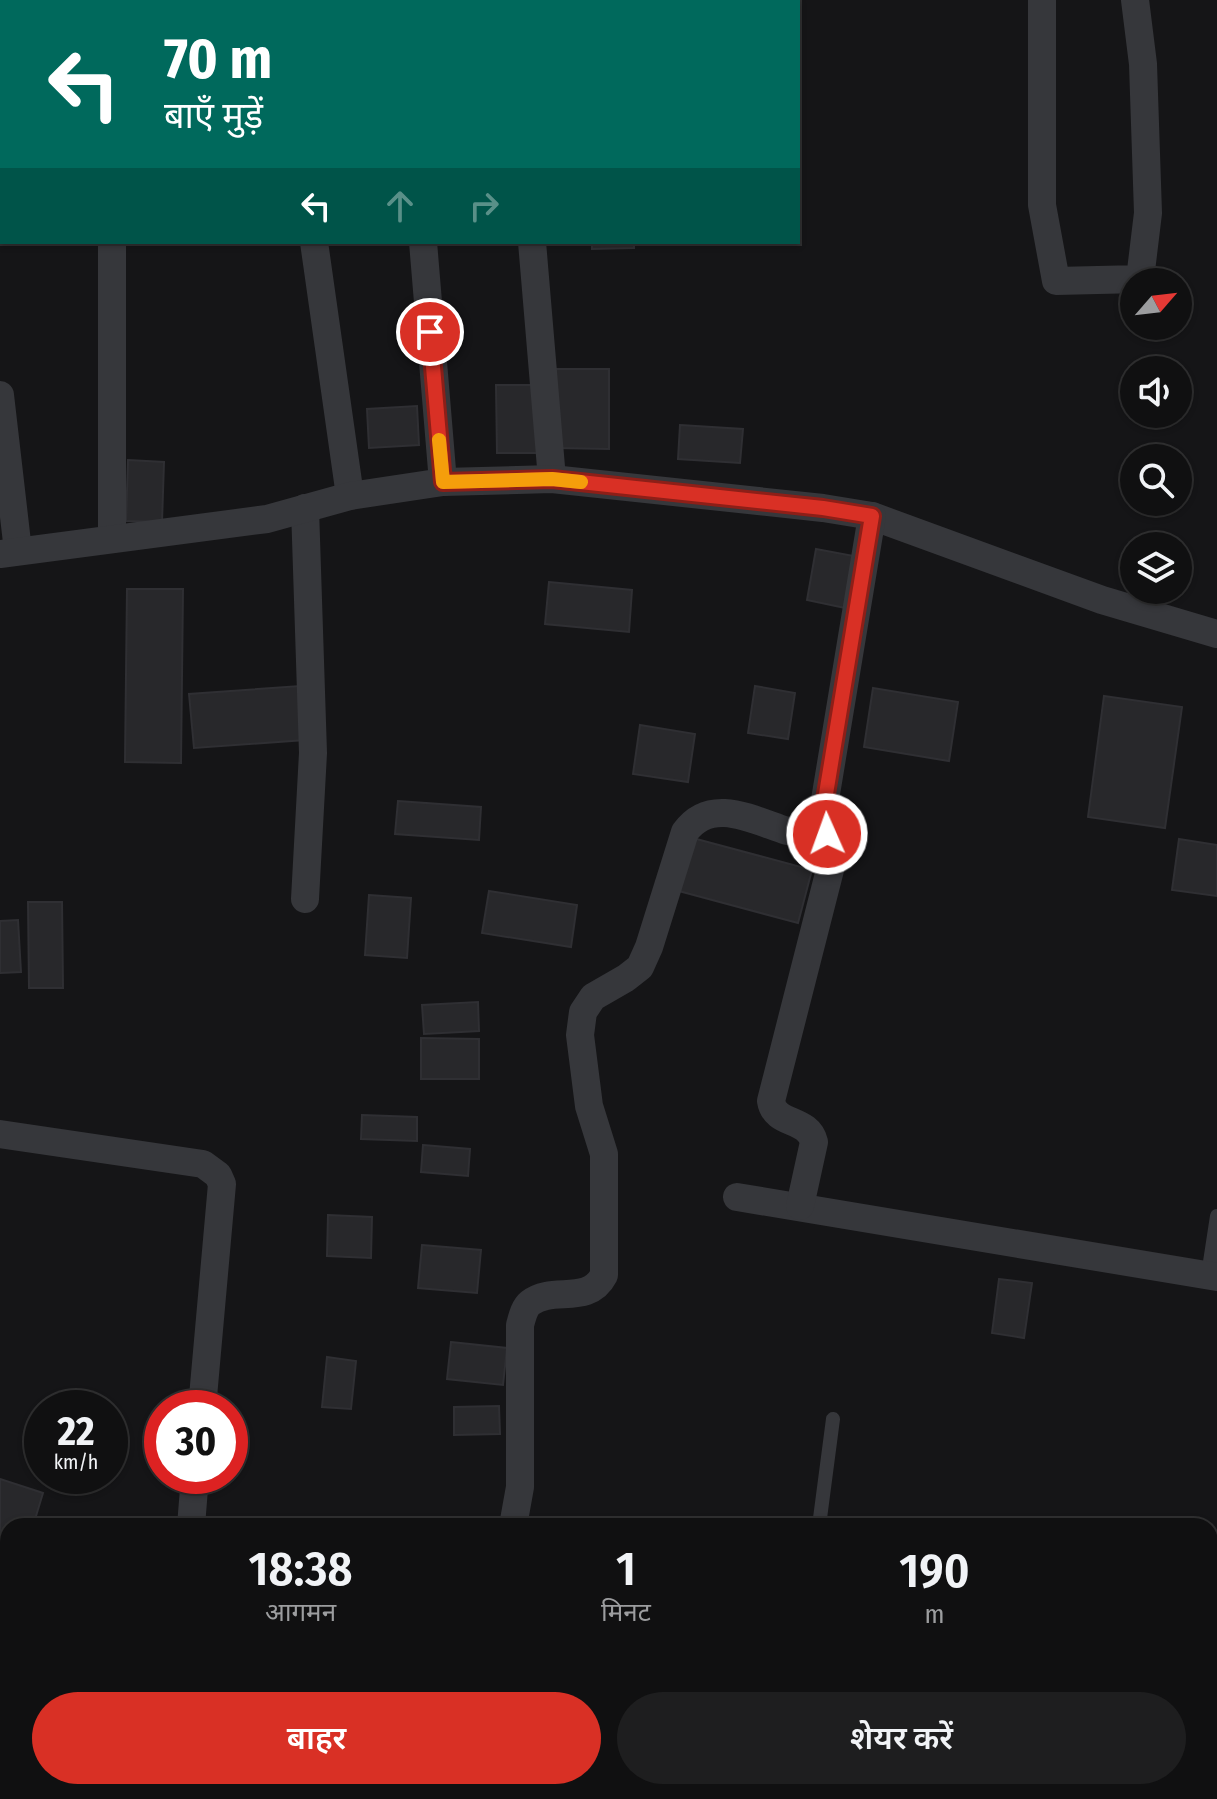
<!DOCTYPE html>
<html lang="hi">
<head>
<meta charset="utf-8">
<style>
	:root { --surface:#101011; --page:#1e1e1f; --text:#f1f3f6; --muted:#9c9d9f; --line:#303031; --accent:#d93025 }
	body { margin:0; font-family:"Fira Sans Condensed","Noto Sans Devanagari",sans-serif; background:var(--page); color:var(--text); height:100vh; display:flex; flex-direction:column; font-size:30px; white-space:nowrap }
	* { box-sizing:border-box; margin:0 }
	p { font-size:26px; color:var(--muted) }
	.icon { flex:none; width:44px; height:44px; fill:none; stroke:currentColor; stroke-width:2; stroke-linecap:round; stroke-linejoin:round }
	.map { position:relative; flex:1; overflow:hidden }
	.details { position:absolute; left:0px; top:1518px; width:1218px; height:282px; display:flex; flex-direction:column; background:var(--surface); border-radius:24px 24px 0 0; box-shadow:0 2px 6px #0004,0 0 0 2px var(--line) }
	.details>* { flex:none }
	.banner { position:absolute; left:0px; top:0px; width:800px; height:244px; box-shadow:0 2px 6px #0004,0 0 0 2px var(--line); background:#00695c; color:#fff; overflow:hidden }
	.needle { width:52px; rotate:62deg }
	.controls { position:absolute; left:1120px; top:268px; display:grid; gap:16px }
	.controls a { display:grid; place-items:center; width:72px; height:72px; border-radius:50%; background:var(--surface); box-shadow:0 2px 6px #0004,0 0 0 2px var(--line); font-size:40px }
	.speed { position:absolute; left:24px; top:1390px; display:flex; gap:16px; font-size:40px; font-weight:700; text-align:center }
	.speed>* { display:grid; place-content:center; width:104px; height:104px; border-radius:50%; background:var(--surface); box-shadow:0 2px 6px #0004,0 0 0 2px var(--line); line-height:1 }
	.speed small { font-size:20px; font-weight:400 }
	.speed .limit { border:12px solid #d22; background:#fff; color:#111 }
	.pin { position:absolute; display:grid; place-items:center; width:68px; height:68px; color:#fff; margin:-34px; border:4px solid #fff; border-radius:50%; box-shadow:0 2px 8px #0007 }
	.me { position:absolute; width:88px; margin:-44px; rotate:358deg; stroke-linejoin:round; filter:drop-shadow(0 0 6px #0008) }
	.turn { display:flex; align-items:center; gap:28px; height:168px; padding:0 32px; font-size:36px }
	.turn .icon { width:104px; height:104px; stroke-width:2.5 }
	.turn b { display:block; font-size:56px; line-height:68px }
	.lanes { display:flex; align-items:center; height:76px; padding:0 32px; background:#0003; justify-content:center; gap:40px; direction:ltr }
	.lanes .off { opacity:.35 }
	.eta { display:flex; justify-content:space-evenly; align-items:center; height:136px; text-align:center }
	.eta b { font-size:48px; font-weight:600; line-height:56px }
	.cta { display:flex; gap:16px; margin-top:auto; padding:16px 32px }
	.cta a { flex:1; height:92px; border-radius:48px; background:var(--accent); color:#fff; font-size:32px; font-weight:600; line-height:92px; text-align:center }
	.cta a+a { background:var(--page); color:var(--text) }
	.map>svg:first-child { display:block }
	.building { fill:#28282b; stroke:#2f2f33; stroke-width:2 }
	.lines { fill:none; stroke-linecap:round; stroke-linejoin:round }
	.service { stroke:#36373b; stroke-width:14 }
	.minor { stroke:#36373b; stroke-width:28 }
	.tertiary { stroke:#36373b; stroke-width:36 }
	.secondary { stroke:#44464b; stroke-width:40 }
	.route-casing { stroke:#8d1f18; stroke-width:20 }
	.route { stroke:#d93025; stroke-width:14 }
	.slow { stroke:#f59e0b; stroke-width:14 }
</style>
</head>
<body>
<div class="map">
<svg width="1217" height="1799" viewBox="0 0 1217 1799">
	<rect width="100%" height="100%" fill="#151517"/>
	<g class="building">
		<path d="M 592,242 L 634,242 L 634,248 L 592,249 Z"/>
		<path d="M 556,369 L 609,369 L 609,449 L 556,448 Z"/>
		<path d="M 496,385 L 541,385 L 542,453 L 497,453 Z"/>
		<path d="M 417,406 L 419,445 L 369,448 L 367,409 Z"/>
		<path d="M 680,425 L 743,429 L 740,463 L 678,459 Z"/>
		<path d="M 128,460 L 164,462 L 162,522 L 126,521 Z"/>
		<path d="M 816,549 L 859,557 L 850,609 L 807,600 Z"/>
		<path d="M 549,582 L 632,590 L 629,632 L 545,624 Z"/>
		<path d="M 127,589 L 183,589 L 181,763 L 125,762 Z"/>
		<path d="M 300,686 L 305,740 L 194,748 L 189,694 Z"/>
		<path d="M 755,686 L 795,693 L 788,739 L 748,733 Z"/>
		<path d="M 873,688 L 958,702 L 949,761 L 864,747 Z"/>
		<path d="M 1104,696 L 1182,707 L 1165,828 L 1088,817 Z"/>
		<path d="M 640,725 L 695,734 L 688,782 L 633,774 Z"/>
		<path d="M 398,801 L 481,807 L 479,840 L 395,834 Z"/>
		<path d="M 689,837 L 812,870 L 798,923 L 675,890 Z"/>
		<path d="M 1179,839 L 1217,845 L 1217,896 L 1172,890 Z"/>
		<path d="M 489,891 L 577,905 L 571,947 L 482,933 Z"/>
		<path d="M 369,895 L 411,898 L 407,958 L 365,955 Z"/>
		<path d="M 28,902 L 62,902 L 63,988 L 29,988 Z"/>
		<path d="M 18,920 L 21,972 L 0,973 L 0,921 Z"/>
		<path d="M 478,1002 L 479,1031 L 424,1034 L 422,1005 Z"/>
		<path d="M 421,1038 L 479,1039 L 479,1079 L 421,1079 Z"/>
		<path d="M 362,1115 L 417,1117 L 417,1141 L 361,1139 Z"/>
		<path d="M 423,1145 L 470,1149 L 468,1176 L 421,1172 Z"/>
		<path d="M 328,1215 L 372,1217 L 371,1258 L 327,1256 Z"/>
		<path d="M 422,1245 L 481,1250 L 477,1293 L 418,1288 Z"/>
		<path d="M 999,1279 L 1032,1283 L 1024,1338 L 992,1333 Z"/>
		<path d="M 451,1342 L 507,1348 L 503,1385 L 447,1379 Z"/>
		<path d="M 327,1357 L 356,1361 L 351,1409 L 322,1407 Z"/>
		<path d="M 499,1406 L 500,1434 L 454,1435 L 454,1407 Z"/>
		<path d="M 0,1479 L 43,1493 L 33,1526 L 8,1526 L 8,1568 L 0,1566 Z"/>
	</g>
	<g class="lines">
		<g class="service">
			<path d="M 1208,1275 L 1217,1216"/>
			<path d="M 819,1526 L 833,1419"/>
			<path d="M 784,1799 L 785,1792"/>
		</g>
		<g class="minor">
			<path d="M 130,0 L 131,2"/>
			<path d="M 443,0 L 444,2"/>
			<path d="M 1042,0 L 1042,205 L 1056,281 L 1140,279 L 1148,213 L 1143,64 L 1135,0"/>
			<path d="M 778,2 L 784,0"/>
			<path d="M 314,242 L 350,496"/>
			<path d="M 423,242 L 443,482"/>
			<path d="M 532,242 L 552,479"/>
			<path d="M 0,395 L 18,551"/>
			<path d="M 305,508 L 313,753 L 305,899"/>
			<path d="M 112,539 L 112,242"/>
			<path d="M 0,554 L 267,519 L 350,496 L 443,482 L 552,479 L 823,508 L 872,516 L 1102,600 L 1217,634"/>
			<path d="M 0,1134 L 203,1164 L 218,1175 L 222,1184 L 202,1408"/>
			<path d="M 737,1197 L 1217,1277"/>
			<path d="M 800,1206 L 814,1142 C 808,1117 775,1126 771,1101 L 833,858 L 823,812"/>
			<path d="M 191,1526 L 195,1476"/>
			<path d="M 513,1526 L 520,1487 L 520,1325 C 522,1318 524,1308 530,1303 C 553,1285 588,1306 604,1275 L 604,1154 L 589,1106 L 580,1035 L 583,1012 L 593,997 L 626,978 L 640,967 L 649,947 L 685,832 C 711,796 753,820 787,831 C 803,829 812,823 823,812 L 872,516"/>
			<path d="M 0,1594 L 8,1596"/>
			<path d="M 741,1792 L 768,1799"/>
			<path d="M 247,1799 L 248,1792"/>
		</g>
		<g class="tertiary">
			<path d="M 1210,1679 L 1217,1673"/>
			<path d="M 1082,1799 L 1090,1792"/>
		</g>
		<path class="secondary" d="M 1196,1799 L 1204,1792"/>
	</g>
	<g class="lines">
		<defs>
			<path id="route" d="M 430,332 L 443,482 L 552,479 L 823,508 L 872,516 L 823,812 L 827,834"/>
		</defs>
		<use href="#route" class="route-casing"/>
		<use href="#route" class="route"/>
		<path class="slow" d="M 439,440 L 443,482 L 552,479 L 581,482"/>
	</g>
</svg>
<div class="controls">
<a><svg class="needle" viewBox="-14 -14 28 28"><path d="M0-13l5 13h-10z" fill="#e53935"/><path d="M0 13l5-13h-10z" fill="#9c9d9f"/></svg></a>
<a><svg class="icon" aria-label="sound" viewBox="0 0 24 24"><path d="M4 9h4l5-4v14l-5-4H4zM17 9q2 3 0 6"/></svg></a>
<a><svg class="icon" aria-label="search" viewBox="0 0 24 24"><circle cx="10" cy="10" r="6"/><path d="M15 15l6 6"/></svg></a>
<a><svg class="icon" aria-label="layers" viewBox="0 0 24 24"><path d="M12 4l9 5-9 5-9-5zM3 14l9 5 9-5"/></svg></a>
</div>
<div class="speed"><div>22<small>km/h</small></div><div class="limit">30</div></div>
<div class="pin" style="left:430px;top:332px;background:#d93025"><svg class="icon" aria-label="arrive" viewBox="0 0 24 24"><path d="M6 21V4h12l-3 4 3 4H6"/></svg></div>
<svg class="me" style="left:827px;top:834px" viewBox="-20 -20 40 40"><circle r="17" fill="#d93025" stroke="#fff" stroke-width="3"/><path d="M0-11L8 9 0 5-8 9z" fill="#fff"/></svg>
<div class="banner">
<div class="turn"><svg class="icon" aria-label="left" viewBox="0 0 24 24"><path d="M17 20v-9H6M10 6l-5 5 5 5"/></svg><div><b>70 m</b>बाएँ मुड़ें</div></div>
<div class="lanes"><svg class="icon" aria-label="left" viewBox="0 0 24 24"><path d="M17 20v-9H6M10 6l-5 5 5 5"/></svg><svg class="icon off" aria-label="ahead" viewBox="0 0 24 24"><path d="M12 20V5M6 11l6-6 6 6"/></svg><svg class="icon off" aria-label="right" viewBox="0 0 24 24"><path d="M7 20v-9h11M14 6l5 5-5 5"/></svg></div>
</div>
<section class="details">
<div class="eta">
<div><b>18:38</b><p>आगमन</p></div>
<div><b>1</b><p>मिनट</p></div>
<div><b>190</b><p>m</p></div>
</div>
<div class="cta"><a>बाहर</a><a>शेयर करें</a></div>
</section>
</div>
</body>
</html>
